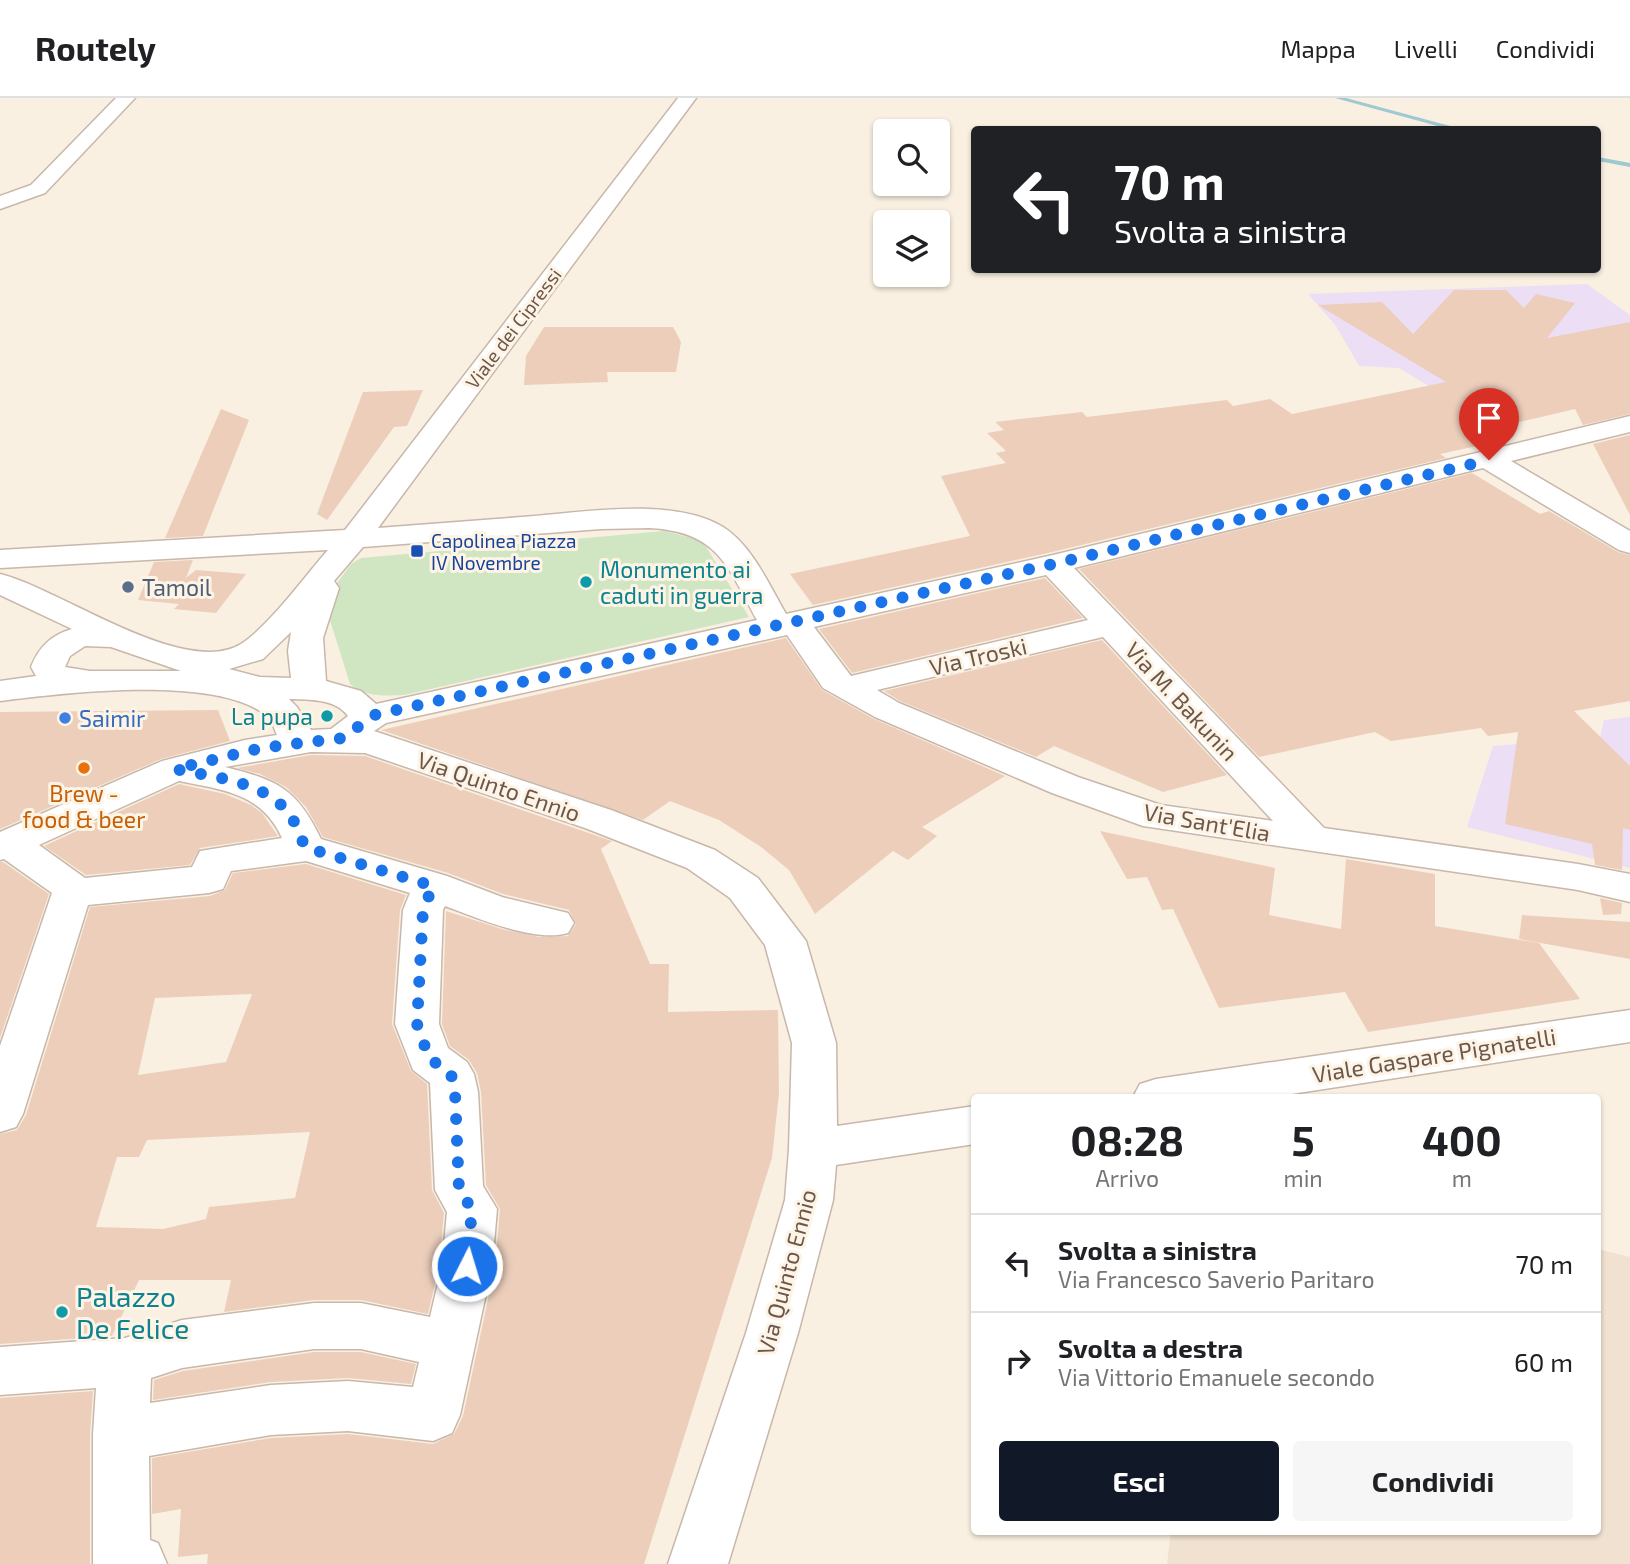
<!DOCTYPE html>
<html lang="it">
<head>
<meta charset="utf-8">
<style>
	:root { --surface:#fff; --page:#f6f6f6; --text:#202124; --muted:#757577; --line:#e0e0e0; --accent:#111827 }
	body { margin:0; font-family:"Exo 2",sans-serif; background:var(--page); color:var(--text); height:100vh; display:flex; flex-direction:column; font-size:26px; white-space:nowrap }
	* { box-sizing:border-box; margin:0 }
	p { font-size:23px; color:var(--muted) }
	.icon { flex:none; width:38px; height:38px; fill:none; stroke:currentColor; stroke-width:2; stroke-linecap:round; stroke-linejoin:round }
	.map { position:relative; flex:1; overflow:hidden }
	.side { position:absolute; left:971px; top:996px; width:630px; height:441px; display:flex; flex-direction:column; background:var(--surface); border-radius:7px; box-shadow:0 2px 5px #0004 }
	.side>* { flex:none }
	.guide { position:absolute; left:971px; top:28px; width:630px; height:147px; border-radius:7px; box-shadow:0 2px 5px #0004; background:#202124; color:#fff; overflow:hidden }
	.buttons { position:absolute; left:873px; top:21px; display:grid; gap:14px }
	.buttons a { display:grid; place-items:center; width:77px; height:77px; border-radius:7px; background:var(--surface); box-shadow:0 2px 5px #0004; font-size:35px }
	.pin { position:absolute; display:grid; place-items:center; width:60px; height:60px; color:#fff; margin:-72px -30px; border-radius:50% 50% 50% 0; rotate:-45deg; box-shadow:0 0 7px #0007 }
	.pin .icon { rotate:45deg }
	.me { position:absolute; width:77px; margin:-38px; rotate:5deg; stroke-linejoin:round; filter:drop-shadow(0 0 5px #0008) }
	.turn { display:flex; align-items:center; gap:24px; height:147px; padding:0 28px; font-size:32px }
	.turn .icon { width:91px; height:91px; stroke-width:2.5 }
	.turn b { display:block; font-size:49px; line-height:60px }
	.eta { display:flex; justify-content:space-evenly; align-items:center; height:119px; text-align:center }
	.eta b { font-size:42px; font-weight:700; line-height:49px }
	.primary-button { display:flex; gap:14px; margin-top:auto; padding:14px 28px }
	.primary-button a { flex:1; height:80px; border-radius:7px; background:var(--accent); color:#fff; font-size:28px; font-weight:700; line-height:80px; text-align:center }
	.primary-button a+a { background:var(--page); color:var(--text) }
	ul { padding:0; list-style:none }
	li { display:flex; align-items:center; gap:21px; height:98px; padding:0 28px; border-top:2px solid var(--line) }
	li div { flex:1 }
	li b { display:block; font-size:26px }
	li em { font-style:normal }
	header { display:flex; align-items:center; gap:42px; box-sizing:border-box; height:98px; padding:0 35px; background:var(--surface); border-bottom:2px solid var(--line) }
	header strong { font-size:33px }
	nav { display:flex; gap:38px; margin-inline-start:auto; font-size:24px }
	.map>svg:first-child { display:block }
	.residential { fill:#f0e1d0 }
	.education { fill:#ecdef5 }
	.green { fill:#d0e5c1 }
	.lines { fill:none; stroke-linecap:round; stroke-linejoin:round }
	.stream { fill:#9fc9d1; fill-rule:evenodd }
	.building { fill:#eccebb; fill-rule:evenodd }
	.minor-casing { stroke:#c8b7aa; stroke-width:3 }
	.minor { fill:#fff; fill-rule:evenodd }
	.route { stroke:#1a73e8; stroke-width:12; stroke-dasharray:0 21.6 }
	.transit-dot { fill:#1a4fb4; stroke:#fdf4e6; stroke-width:2.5 }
	.culture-dot { fill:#0f9aa8; stroke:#fdf4e6; stroke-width:2.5 }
	.service-dot { fill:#5c6f8a; stroke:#fdf4e6; stroke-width:2.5 }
	.shop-dot { fill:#3f7fe0; stroke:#fdf4e6; stroke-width:2.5 }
	.food-dot { fill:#e8710a; stroke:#fdf4e6; stroke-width:2.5 }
	.labels { text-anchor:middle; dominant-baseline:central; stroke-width:6; stroke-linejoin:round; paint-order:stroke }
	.far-street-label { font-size:19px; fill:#6d574b; stroke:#fdf4e6 }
	.far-transit-label { font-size:19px; fill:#164399; stroke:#fdf4e6; text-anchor:start }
	.culture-label { font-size:23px; fill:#0d838f; stroke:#fdf4e6; text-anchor:start }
	.service-label { font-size:23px; fill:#4e5e75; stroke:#fdf4e6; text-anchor:start }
	.street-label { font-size:23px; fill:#6d574b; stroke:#fdf4e6 }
	.shop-label { font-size:23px; fill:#366cbe; stroke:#fdf4e6; text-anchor:start }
	.food-label { font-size:23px; fill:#c56008; stroke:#fdf4e6 }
	.near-culture-label { font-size:28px; fill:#0d838f; stroke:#fdf4e6; text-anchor:start }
</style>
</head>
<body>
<header>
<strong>Routely</strong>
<nav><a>Mappa</a><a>Livelli</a><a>Condividi</a></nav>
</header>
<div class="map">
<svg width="1630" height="1466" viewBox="0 0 1630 1466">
	<rect width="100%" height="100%" fill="#f9f0e1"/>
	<path class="residential" d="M 1598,1151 L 1630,1159 L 1630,1466 L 1167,1466 L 1171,1433 L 1598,1433 Z"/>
	<g class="education">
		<path d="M 1587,186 L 1630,217 L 1630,294 L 1496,329 L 1399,270 L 1359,268 L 1336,228 L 1308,196 Z"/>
		<path d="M 1630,619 L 1630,770 L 1467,729 L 1493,648 L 1600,640 L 1604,622 Z"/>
	</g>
	<path class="green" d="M 664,433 L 696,441 L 705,447 L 749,519 L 404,597 C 386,598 364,599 350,586 L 324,503 L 351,466 L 361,460 Z"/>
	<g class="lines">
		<g class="stream">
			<path d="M 1335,0 L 1346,0 L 1465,32 L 1452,32 Z"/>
			<path d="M 1598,59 L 1630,65 L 1630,69 L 1598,63 Z"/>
		</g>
	</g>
	<g class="building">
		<path d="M 1454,192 L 1506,192 L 1524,210 L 1536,196 L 1575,205 L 1547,240 L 1630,224 L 1630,316 L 1583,327 L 1575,311 L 1469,336 L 1486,346 L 1440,356 L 1446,360 L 1052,454 L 813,507 L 790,476 L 970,438 L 941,378 L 1006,365 L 996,355 L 1006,353 L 987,335 L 1004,332 L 995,324 L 1082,314 L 1087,319 L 1227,302 L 1233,308 L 1270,301 L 1292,316 L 1446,284 L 1318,207 L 1382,204 L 1413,236 Z"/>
		<path d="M 544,229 L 673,229 L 681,244 L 676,274 L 607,274 L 608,284 L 524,287 L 526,258 Z"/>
		<path d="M 423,292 L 407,328 L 394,329 L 327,422 L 317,416 L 363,294 Z"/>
		<path d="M 221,311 L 249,322 L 203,438 L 165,440 Z"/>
		<path d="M 1630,337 L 1630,417 L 1593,346 Z"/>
		<path d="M 1472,375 L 1540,416 L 1549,413 L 1618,454 L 1630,457 L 1630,603 L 1574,613 L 1630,668 L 1630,732 L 1623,730 L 1622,772 L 1595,767 L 1592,746 L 1505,726 L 1518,634 L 1488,638 L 1481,630 L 1391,643 L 1375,634 L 1259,659 L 1079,471 Z"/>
		<path d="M 193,462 L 186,480 L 196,472 L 246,476 L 216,515 L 174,511 L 179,506 L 138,502 L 154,464 Z"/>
		<path d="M 1045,480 L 1083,520 L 852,575 L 819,531 Z"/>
		<path d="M 786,540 L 822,592 L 874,621 L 1005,678 L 922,729 L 937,738 L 908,762 L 893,753 L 815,816 L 789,772 L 761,749 L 719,722 L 670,703 L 643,722 L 381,632 Z"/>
		<path d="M 1102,542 L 1227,677 L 1163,694 L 1054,648 L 1036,659 L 900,603 L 884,593 Z"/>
		<path d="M 218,612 L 230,643 L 161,661 L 0,731 L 0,614 Z"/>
		<path d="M 311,657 L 365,658 L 612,743 L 601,751 L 650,866 L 669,866 L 668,914 L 778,912 L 779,995 L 772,1060 L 644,1466 L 207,1466 L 208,1456 L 178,1459 L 181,1411 L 152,1416 L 152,1360 L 271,1340 L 348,1336 L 433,1346 L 454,1336 L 463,1318 L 495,1169 L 500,1111 L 486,1087 L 481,994 L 477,975 L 469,962 L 450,948 L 442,926 L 446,813 L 505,832 L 539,839 L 568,838 L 576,826 L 569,812 L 503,796 L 448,775 L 323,739 L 306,709 L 286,689 L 260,676 L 237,670 Z"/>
		<path d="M 179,686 L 225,696 L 251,707 L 262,715 L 278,738 L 200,750 L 190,767 L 86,777 L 44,748 Z"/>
		<path d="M 1100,733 L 1275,770 L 1269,817 L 1341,831 L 1346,761 L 1435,776 L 1435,828 L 1539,845 L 1580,901 L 1368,934 L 1345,894 L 1219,910 L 1173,811 L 1162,812 L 1147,779 L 1127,781 Z"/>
		<path d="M 0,764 L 3,764 L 49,796 L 0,940 Z"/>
		<path d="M 306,766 L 406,797 L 400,812 L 392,926 L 411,973 L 427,986 L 432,1092 L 444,1115 L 439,1168 L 428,1216 L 361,1202 L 314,1202 L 224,1214 L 231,1182 L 139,1182 L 112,1238 L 0,1246 L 0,1036 L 17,1032 L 26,1017 L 90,809 L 210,798 L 225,792 L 233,775 ZM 252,896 L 226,964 L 138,977 L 155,900 ZM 310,1034 L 295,1100 L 209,1109 L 206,1121 L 163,1131 L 96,1129 L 117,1059 L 139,1059 L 147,1042 Z"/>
		<path d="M 1600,800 L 1622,805 L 1621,816 L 1603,817 Z"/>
		<path d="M 1522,817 L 1630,824 L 1630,861 L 1519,841 Z"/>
		<path d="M 314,1254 L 361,1254 L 416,1266 L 411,1286 L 348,1280 L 271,1284 L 153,1302 L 154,1282 L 183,1273 Z"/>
		<path d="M 93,1293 L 90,1336 L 90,1466 L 0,1466 L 0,1300 Z"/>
	</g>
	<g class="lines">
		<defs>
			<g id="minor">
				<path d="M 116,0 L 135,0 L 45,95 L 0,111 L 0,98 L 31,87 Z"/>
				<path d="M 678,0 L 696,0 L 378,430 C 426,426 474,423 522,419 C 580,415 672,398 723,429 C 752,447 769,487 786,516 L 1053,457 L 1630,318 L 1630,334 L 1511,363 L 1630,433 L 1630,455 L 1619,452 L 1483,370 L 1074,470 L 1324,730 L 1578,766 L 1630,776 L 1630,804 L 1578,792 L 1143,728 L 1052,695 L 875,619 L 823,590 L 787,537 L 386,625 L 374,633 L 611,712 L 715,752 L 758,780 L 806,843 L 836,945 L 837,1028 L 975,1008 L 975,1046 L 836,1067 L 833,1102 L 798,1235 L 728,1466 L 668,1466 L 746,1235 L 785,1102 L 789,1051 L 792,945 L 765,847 L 730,800 L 687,770 L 585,730 L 365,655 L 311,654 L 225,669 C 278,682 297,691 321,741 L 447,778 L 502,799 L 568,815 L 574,825 L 568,835 C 535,845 477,820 445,808 L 443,812 L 439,926 L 448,950 L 467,964 L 474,976 L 478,994 L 483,1088 L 497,1111 L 492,1168 L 460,1317 L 452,1335 L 433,1343 L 348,1333 L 271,1337 L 149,1358 L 150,1442 L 158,1445 L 167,1466 L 93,1466 L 93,1336 L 96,1290 L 0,1297 L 0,1249 L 125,1240 L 182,1222 L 314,1205 L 361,1205 L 430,1219 L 442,1168 L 447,1114 L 435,1092 L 430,985 L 413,972 L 395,926 L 403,812 L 410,795 L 306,763 L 231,773 L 223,791 L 209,795 L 88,807 L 23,1016 L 16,1029 L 0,1034 L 0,948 L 52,795 L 4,761 L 0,762 L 0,734 L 162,663 L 245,642 L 277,637 C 274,631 273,623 267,618 C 217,576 62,595 0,603 L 0,583 L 36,578 L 31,569 C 39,549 51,537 72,531 L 0,497 L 0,476 C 59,490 184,581 241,546 C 270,527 304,479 328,452 L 0,470 L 0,452 L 345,432 ZM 650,430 C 719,434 727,468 757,522 L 376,606 L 361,593 L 326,583 L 323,540 L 339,490 L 334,483 L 363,449 L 601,431 ZM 1046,477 L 1088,522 L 851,578 L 814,529 ZM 291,534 L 288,553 L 291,580 L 260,579 L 229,571 L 263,561 ZM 1103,539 L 1273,723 L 1161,707 L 1078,679 L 899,605 L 877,592 ZM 85,548 L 111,549 L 181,573 L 90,573 L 65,569 L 70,558 ZM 289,601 C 309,602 335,600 348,618 L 331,631 L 311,632 L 297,609 ZM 179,683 C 223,692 262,695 282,740 L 200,753 L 192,769 L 85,780 L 39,747 ZM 314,1251 L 361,1251 L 419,1264 L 413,1289 L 348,1283 L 271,1287 L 150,1305 L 151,1280 L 182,1270 Z"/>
				<path d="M 1630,912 L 1630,944 L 1272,999 L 1133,999 L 1140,986 L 1156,981 Z"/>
			</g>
		</defs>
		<use href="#minor" class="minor-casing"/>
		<use href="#minor" class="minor"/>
	</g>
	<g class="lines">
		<path class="route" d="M 467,1168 L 472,1111 L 459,1092 L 455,994 L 451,976 L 429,960 L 417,926 L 423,812 L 433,788 L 307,750 C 299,740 295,723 290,716 C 262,682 215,680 175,671 L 261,650 L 343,640 L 374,617 L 1053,466 L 1489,362"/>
	</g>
	<rect class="transit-dot" x="410" y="446" width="14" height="14" rx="3.5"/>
	<g class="culture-dot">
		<circle cx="586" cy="484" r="7"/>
		<circle cx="327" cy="618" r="7"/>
		<circle cx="62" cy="1214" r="7"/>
	</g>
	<circle class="service-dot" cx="128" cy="489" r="7"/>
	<circle class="shop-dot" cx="65" cy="620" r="7"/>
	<circle class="food-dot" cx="84" cy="670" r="7"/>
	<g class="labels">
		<g class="far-street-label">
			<text transform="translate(513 230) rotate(-53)">Viale dei Cipressi</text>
		</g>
		<g class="far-transit-label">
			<text x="431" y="442">Capolinea Piazza<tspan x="431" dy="22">IV Novembre</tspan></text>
		</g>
		<g class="culture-label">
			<text x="600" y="471">Monumento ai<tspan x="600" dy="26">caduti in guerra</tspan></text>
			<text x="313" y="618" text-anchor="end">La pupa</text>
		</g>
		<g class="service-label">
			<text x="142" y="489">Tamoil</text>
		</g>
		<g class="street-label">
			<text transform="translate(978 558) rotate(-13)">Via Troski</text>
			<text transform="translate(1182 603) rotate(47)">Via M. Bakunin</text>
			<text transform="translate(499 688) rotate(19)">Via Quinto Ennio</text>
			<text transform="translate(1207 724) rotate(10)">Via Sant'Elia</text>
			<text transform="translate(1434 957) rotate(-9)">Viale Gaspare Pignatelli</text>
			<text transform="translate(786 1174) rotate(-75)">Via Quinto Ennio</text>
		</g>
		<g class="shop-label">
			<text x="79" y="620">Saimir</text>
		</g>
		<g class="food-label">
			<text x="84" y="695">Brew -<tspan x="84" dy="26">food &amp; beer</tspan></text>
		</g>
		<g class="near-culture-label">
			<text x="76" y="1198">Palazzo<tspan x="76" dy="32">De Felice</tspan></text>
		</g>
	</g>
</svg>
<div class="buttons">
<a><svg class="icon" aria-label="search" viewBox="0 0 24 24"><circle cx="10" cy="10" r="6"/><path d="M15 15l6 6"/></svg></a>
<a><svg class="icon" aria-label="layers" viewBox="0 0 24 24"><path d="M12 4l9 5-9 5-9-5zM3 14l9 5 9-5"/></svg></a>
</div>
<div class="pin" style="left:1489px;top:362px;background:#d93025"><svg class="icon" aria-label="arrive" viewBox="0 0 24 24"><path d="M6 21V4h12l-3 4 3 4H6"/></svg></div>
<svg class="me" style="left:467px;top:1168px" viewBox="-20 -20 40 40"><circle r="17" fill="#1a73e8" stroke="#fff" stroke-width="3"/><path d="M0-11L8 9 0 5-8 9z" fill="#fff"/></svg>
<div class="guide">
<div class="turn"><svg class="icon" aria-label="left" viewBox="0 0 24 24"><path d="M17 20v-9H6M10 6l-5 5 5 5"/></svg><div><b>70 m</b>Svolta a sinistra</div></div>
</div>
<section class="side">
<div class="eta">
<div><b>08:28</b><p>Arrivo</p></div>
<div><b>5</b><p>min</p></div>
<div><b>400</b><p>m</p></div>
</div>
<ul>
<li><svg class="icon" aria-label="left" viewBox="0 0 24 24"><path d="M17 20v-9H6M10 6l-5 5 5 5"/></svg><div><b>Svolta a sinistra</b><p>Via Francesco Saverio Paritaro</p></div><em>70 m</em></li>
<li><svg class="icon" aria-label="right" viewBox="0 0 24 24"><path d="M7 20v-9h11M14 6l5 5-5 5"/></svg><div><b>Svolta a destra</b><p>Via Vittorio Emanuele secondo</p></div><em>60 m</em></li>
</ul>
<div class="primary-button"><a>Esci</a><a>Condividi</a></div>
</section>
</div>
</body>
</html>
